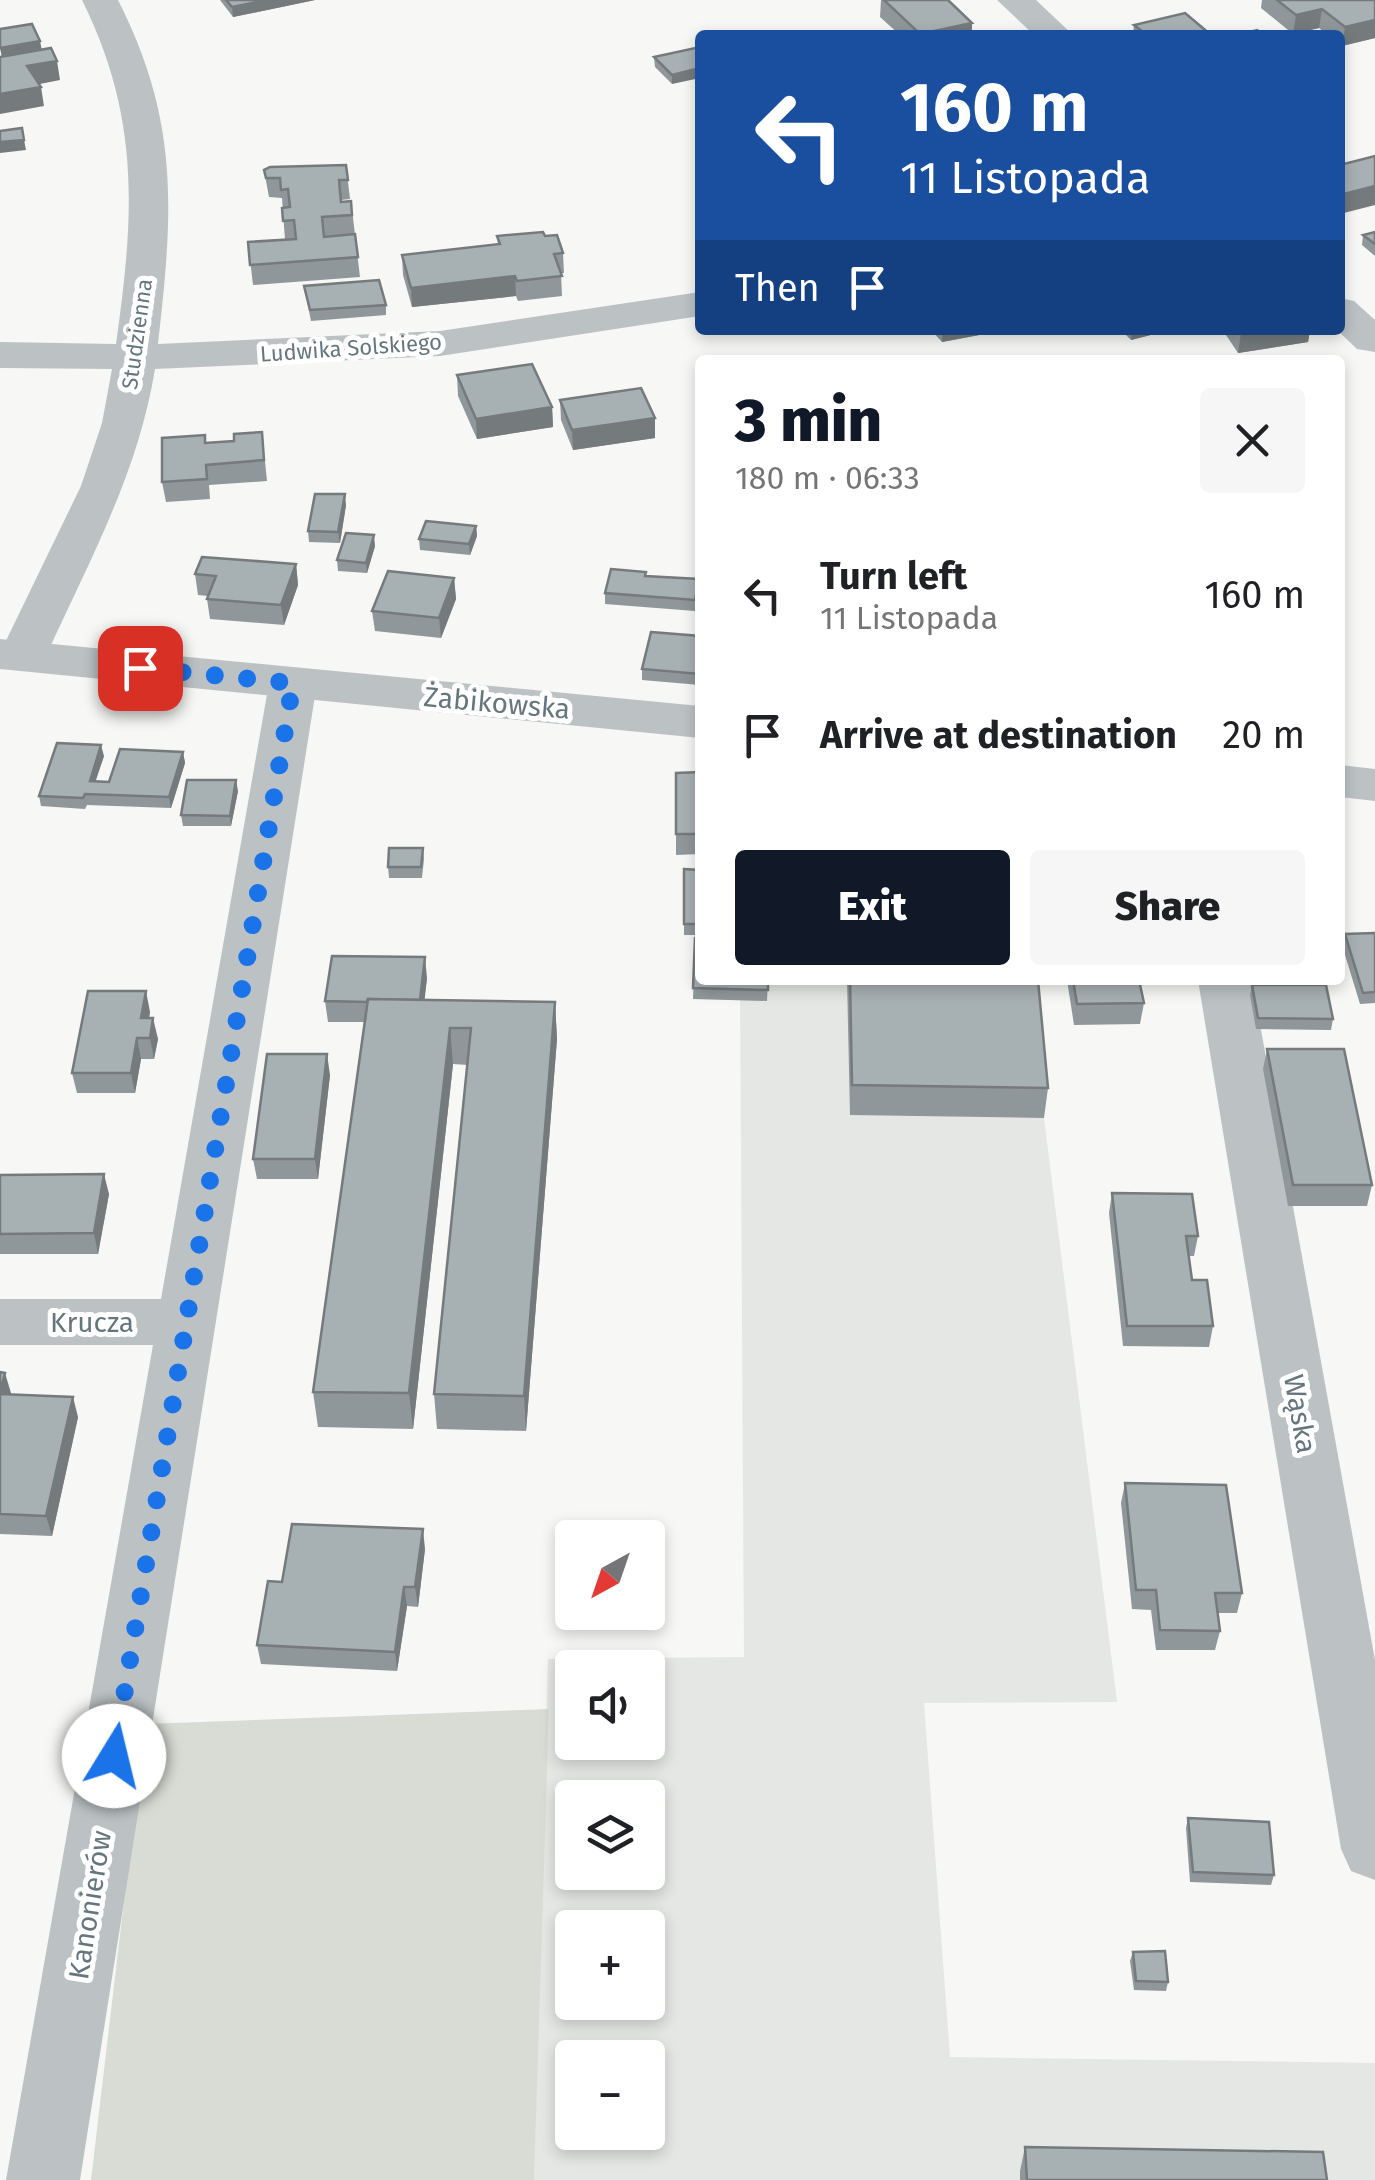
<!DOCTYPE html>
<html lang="en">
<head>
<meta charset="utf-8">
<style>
	:root { --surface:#fff; --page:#f6f6f6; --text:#202124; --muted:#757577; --accent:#111827 }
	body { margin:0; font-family:"Fira Sans",sans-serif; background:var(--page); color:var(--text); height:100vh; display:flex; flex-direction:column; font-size:38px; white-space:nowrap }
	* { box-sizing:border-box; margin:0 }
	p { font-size:32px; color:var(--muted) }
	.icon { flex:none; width:55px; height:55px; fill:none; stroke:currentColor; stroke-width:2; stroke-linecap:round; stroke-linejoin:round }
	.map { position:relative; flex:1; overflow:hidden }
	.details { position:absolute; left:695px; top:355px; width:650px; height:630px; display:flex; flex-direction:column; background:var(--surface); border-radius:10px; box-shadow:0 5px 15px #0003 }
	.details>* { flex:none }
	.top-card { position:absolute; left:695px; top:30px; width:650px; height:305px; border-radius:10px; box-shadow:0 5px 15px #0003; background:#1a4fa0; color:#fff; overflow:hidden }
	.needle { width:65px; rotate:220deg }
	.controls { position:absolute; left:555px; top:1520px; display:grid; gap:20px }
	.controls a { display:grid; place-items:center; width:110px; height:110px; border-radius:10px; background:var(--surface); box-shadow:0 5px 15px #0003; font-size:50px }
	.pin { position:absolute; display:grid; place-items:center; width:85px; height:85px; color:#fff; margin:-42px; border-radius:20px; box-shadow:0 5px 15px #0006 }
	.me { position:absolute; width:110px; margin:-55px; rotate:9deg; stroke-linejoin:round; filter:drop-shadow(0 0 8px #0008) }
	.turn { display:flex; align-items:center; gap:35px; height:210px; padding:0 40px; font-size:45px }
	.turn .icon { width:130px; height:130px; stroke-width:2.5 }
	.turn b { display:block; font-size:70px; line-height:85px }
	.then { display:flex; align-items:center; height:95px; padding:0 40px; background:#0003; gap:20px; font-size:38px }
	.round { display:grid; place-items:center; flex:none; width:105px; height:105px; border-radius:10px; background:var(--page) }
	.head { display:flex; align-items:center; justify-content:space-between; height:170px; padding:0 40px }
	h1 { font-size:60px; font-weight:800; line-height:75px; color:var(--accent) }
	.cta { display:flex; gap:20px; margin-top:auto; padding:20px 40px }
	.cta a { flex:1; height:115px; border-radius:10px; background:var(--accent); color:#fff; font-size:40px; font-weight:800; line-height:115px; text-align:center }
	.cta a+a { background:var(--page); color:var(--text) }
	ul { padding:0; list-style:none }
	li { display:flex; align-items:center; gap:30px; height:140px; padding:0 40px }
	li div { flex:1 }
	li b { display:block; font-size:38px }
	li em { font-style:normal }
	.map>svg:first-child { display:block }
	.built { fill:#e5e7e5; fill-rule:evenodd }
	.green { fill:#d8dcd4 }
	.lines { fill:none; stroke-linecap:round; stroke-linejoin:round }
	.minor { fill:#bcc2c4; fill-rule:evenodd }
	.tertiary { fill:#bcc2c4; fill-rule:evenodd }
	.wall { fill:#90979a }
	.shaded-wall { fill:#757b7d }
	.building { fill:#a7b0b3; stroke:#757b7d; stroke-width:2.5 }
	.route { stroke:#1a73e8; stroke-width:18; stroke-dasharray:0 32.4 }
	.labels { text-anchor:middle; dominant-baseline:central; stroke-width:10; stroke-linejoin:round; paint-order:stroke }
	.far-street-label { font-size:22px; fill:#65767d; stroke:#fff }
	.street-label { font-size:28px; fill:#65767d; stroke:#fff }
</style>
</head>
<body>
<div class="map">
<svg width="1375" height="2180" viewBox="0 0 1375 2180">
	<rect width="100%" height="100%" fill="#f7f7f5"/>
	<path class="built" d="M 740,980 L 1032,980 L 1044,1118 L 1117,1702 L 924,1703 L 950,2057 L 1375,2063 L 1375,2180 L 534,2180 L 548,1659 L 744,1657 ZM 572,1668 L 648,1668 L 648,1742 L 572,1742 ZM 572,1798 L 648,1798 L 648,1872 L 572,1872 ZM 572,1928 L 648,1928 L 648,2002 L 572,2002 ZM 572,2058 L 648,2058 L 648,2132 L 572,2132 Z"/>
	<path class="green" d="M 549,1709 L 534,2180 L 91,2180 L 145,1724 Z"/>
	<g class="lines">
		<g class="minor">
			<path d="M 82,0 L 118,0 C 180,122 173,212 158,344 L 440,331 L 700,292 L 700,316 L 440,356 L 155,369 C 138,474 89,561 46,656 L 39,666 L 22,671 L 5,666 L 0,653 L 81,486 L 102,423 L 112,369 L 0,368 L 0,342 L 116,344 C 134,216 141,119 82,0 Z"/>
			<path d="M 997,0 L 1036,0 L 1073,35 L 1034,35 Z"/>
			<path d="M 1340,298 L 1354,301 L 1375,320 L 1375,352 L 1357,349 L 1337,330 Z"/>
			<path d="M 293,668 L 310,672 L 317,683 L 80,2180 L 6,2180 L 153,1345 L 0,1345 L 0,1299 L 161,1299 L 269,683 L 276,672 Z"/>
			<path d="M 1198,980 L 1252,980 L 1375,1660 L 1375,1880 L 1351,1871 L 1341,1849 Z"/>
		</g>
		<g class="tertiary">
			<path d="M 0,639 L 700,706 L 700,738 L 0,669 Z"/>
			<path d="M 1340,765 L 1375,769 L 1375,801 L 1340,797 Z"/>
		</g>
	</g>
	<g class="wall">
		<path d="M 220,0 L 315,0 L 233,17 Z"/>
		<path d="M 881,0 L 948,0 L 972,35 L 900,35 L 880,17 Z"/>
		<path d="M 1262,0 L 1375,0 L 1375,38 L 1342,46 L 1340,44 L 1340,35 L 1328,35 L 1319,28 L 1293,34 L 1261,8 Z"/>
		<path d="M 1134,25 L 1210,35 L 1133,35 Z"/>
		<path d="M 700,47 L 672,84 L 655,67 L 654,57 Z"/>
		<path d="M 346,165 L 350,199 L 341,200 L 341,202 L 351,201 L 360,277 L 253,285 L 248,242 L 285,240 L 282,198 L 269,197 L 264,170 Z"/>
		<path d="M 1375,232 L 1375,256 L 1362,245 L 1363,235 Z"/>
		<path d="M 497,236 L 545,236 L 563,253 L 564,273 L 561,273 L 562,296 L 518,301 L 516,296 L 412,307 L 403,275 L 402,255 L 498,244 Z"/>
		<path d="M 304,286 L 386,305 L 386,315 L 311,321 Z"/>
		<path d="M 931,330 L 1006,330 L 942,342 Z"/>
		<path d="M 1121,330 L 1170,330 L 1131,340 Z"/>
		<path d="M 1224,330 L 1310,330 L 1308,342 L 1238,353 L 1224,332 Z"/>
		<path d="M 457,375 L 552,407 L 553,427 L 477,439 L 458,396 Z"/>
		<path d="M 560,400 L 655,418 L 655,438 L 573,450 L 561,420 Z"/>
		<path d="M 262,432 L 267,481 L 209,485 L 210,499 L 166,502 L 162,482 L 206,443 L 234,441 Z"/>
		<path d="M 346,505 L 340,543 L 309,542 L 308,531 Z"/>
		<path d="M 476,526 L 477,536 L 470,555 L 420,550 L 419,539 Z"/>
		<path d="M 375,546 L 367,573 L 338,571 L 337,560 Z"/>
		<path d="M 296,564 L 298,585 L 284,625 L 210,619 L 207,599 L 208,596 L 198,595 L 195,574 Z"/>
		<path d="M 646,572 L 646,576 L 699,579 L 699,590 L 695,611 L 605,604 L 605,593 Z"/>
		<path d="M 454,578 L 456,599 L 441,638 L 375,631 L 372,611 Z"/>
		<path d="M 700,636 L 700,685 L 642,680 L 642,669 Z"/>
		<path d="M 183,752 L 185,763 L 171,808 L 87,805 L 85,809 L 41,806 L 39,796 L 104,756 L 95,781 L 109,782 Z"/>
		<path d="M 700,772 L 700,854 L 676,855 L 676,834 Z"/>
		<path d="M 238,791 L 231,826 L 183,826 L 181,815 Z"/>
		<path d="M 423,848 L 424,859 L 422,878 L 389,878 L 388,867 Z"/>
		<path d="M 684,869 L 700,870 L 700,935 L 684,935 Z"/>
		<path d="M 1375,933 L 1375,1003 L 1360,1004 L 1342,945 L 1345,934 Z"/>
		<path d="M 695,938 L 768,980 L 767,1001 L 693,999 Z"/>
		<path d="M 427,978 L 424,1000 L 555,1002 L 557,1039 L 526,1431 L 437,1429 L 434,1394 L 468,1065 L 453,1064 L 413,1429 L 318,1427 L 313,1392 L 364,1022 L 328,1022 L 325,1001 Z"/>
		<path d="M 847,980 L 1038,980 L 1048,1088 L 1044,1118 L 850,1115 Z"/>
		<path d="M 1067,980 L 1139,980 L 1144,1003 L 1140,1024 L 1074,1025 Z"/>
		<path d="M 1252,985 L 1333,1019 L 1331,1030 L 1256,1029 L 1250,995 Z"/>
		<path d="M 150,1012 L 149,1018 L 158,1039 L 154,1059 L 141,1059 L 135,1093 L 77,1093 L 72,1073 Z"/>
		<path d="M 1267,1049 L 1372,1185 L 1367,1206 L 1288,1206 L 1263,1069 Z"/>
		<path d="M 330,1075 L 318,1179 L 257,1179 L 253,1159 Z"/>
		<path d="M 0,1175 L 109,1194 L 98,1254 L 0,1254 Z"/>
		<path d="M 1112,1193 L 1198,1236 L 1194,1256 L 1189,1256 L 1192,1280 L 1213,1326 L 1209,1347 L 1123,1346 L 1109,1213 Z"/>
		<path d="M 0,1372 L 10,1394 L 78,1417 L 52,1536 L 0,1534 Z"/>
		<path d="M 1125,1483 L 1242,1593 L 1237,1613 L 1217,1613 L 1220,1631 L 1215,1650 L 1156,1650 L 1151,1610 L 1132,1609 L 1121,1503 Z"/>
		<path d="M 425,1549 L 418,1607 L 407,1606 L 397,1671 L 261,1664 L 257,1645 L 282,1582 Z"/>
		<path d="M 1188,1818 L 1274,1875 L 1271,1885 L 1190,1882 L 1186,1828 Z"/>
		<path d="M 1133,1952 L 1168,1982 L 1166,1991 L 1134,1990 L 1130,1961 Z"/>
		<path d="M 1025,2147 L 1327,2180 L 1020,2180 L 1020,2171 Z"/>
	</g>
	<g class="shaded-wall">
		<path d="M 267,0 L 315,0 L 233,17 L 232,7 Z"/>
		<path d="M 1322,9 L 1319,28 L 1293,34 L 1296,15 Z"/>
		<path d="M 1375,20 L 1375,38 L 1342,46 L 1345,27 Z"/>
		<path d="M 972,23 L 972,35 L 920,35 Z"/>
		<path d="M 40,41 L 42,51 L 2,58 L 0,48 Z"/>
		<path d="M 57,61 L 60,80 L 30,86 L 27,66 Z"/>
		<path d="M 700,68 L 700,78 L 672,84 L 672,75 Z"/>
		<path d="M 41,87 L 44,106 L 0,114 L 0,94 Z"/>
		<path d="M 24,140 L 26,150 L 0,153 L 0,142 Z"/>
		<path d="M 1375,186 L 1375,205 L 1340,214 L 1340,195 Z"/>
		<path d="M 515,276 L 516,296 L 412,307 L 411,288 Z"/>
		<path d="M 943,330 L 1006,330 L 942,342 Z"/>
		<path d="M 1132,330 L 1170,330 L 1131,340 Z"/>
		<path d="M 1258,330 L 1310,330 L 1308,342 L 1238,353 L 1241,333 Z"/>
		<path d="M 552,407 L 553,427 L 477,439 L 476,419 Z"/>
		<path d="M 655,418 L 655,438 L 573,450 L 572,430 Z"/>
		<path d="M 345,494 L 346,505 L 340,543 L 338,532 Z"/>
		<path d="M 476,526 L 477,536 L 470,555 L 469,544 Z"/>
		<path d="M 374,535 L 375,546 L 367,573 L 366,563 Z"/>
		<path d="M 296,564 L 298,585 L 284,625 L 281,605 Z"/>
		<path d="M 454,578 L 456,599 L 441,638 L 439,618 Z"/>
		<path d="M 101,745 L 104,756 L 92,792 L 90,781 Z"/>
		<path d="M 183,752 L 185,763 L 171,808 L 169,797 Z"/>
		<path d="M 236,780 L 238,791 L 231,826 L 230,816 Z"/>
		<path d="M 425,957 L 427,978 L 422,1023 L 420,1002 Z"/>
		<path d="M 146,991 L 150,1012 L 145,1038 L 141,1018 Z"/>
		<path d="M 555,1002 L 557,1039 L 526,1431 L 524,1396 Z"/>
		<path d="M 153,1018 L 158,1039 L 154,1059 L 150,1038 Z"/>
		<path d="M 450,1028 L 453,1064 L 413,1429 L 409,1393 Z"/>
		<path d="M 137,1038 L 141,1059 L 135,1093 L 131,1073 Z"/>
		<path d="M 327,1054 L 330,1075 L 318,1179 L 315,1159 Z"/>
		<path d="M 104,1174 L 109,1194 L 98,1254 L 94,1233 Z"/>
		<path d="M 5,1373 L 11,1393 L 5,1414 L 0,1392 Z"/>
		<path d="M 73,1397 L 78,1417 L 52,1536 L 46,1516 Z"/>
		<path d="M 423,1529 L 425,1549 L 418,1607 L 415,1587 Z"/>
		<path d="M 404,1587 L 407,1606 L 397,1671 L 395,1652 Z"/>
	</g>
	<g class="building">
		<path d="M 226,0 L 267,0 L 232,7 Z"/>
		<path d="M 884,0 L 948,0 L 972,23 L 920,34 Z"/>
		<path d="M 1277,0 L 1375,0 L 1375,20 L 1345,27 L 1322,9 L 1296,15 Z"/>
		<path d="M 1185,13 L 1210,34 L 1147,35 L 1134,25 Z"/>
		<path d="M 32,24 L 40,41 L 0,48 L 0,29 Z"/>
		<path d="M 1257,30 L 1264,35 L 1237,35 Z"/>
		<path d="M 700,47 L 700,68 L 672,75 L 654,57 Z"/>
		<path d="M 51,48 L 57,61 L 27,66 L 41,87 L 0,94 L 0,57 Z"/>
		<path d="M 22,128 L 24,140 L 0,142 L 0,131 Z"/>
		<path d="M 1375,156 L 1375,186 L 1340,195 L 1340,165 Z"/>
		<path d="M 346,165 L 348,180 L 339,180 L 341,202 L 351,201 L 352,215 L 322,217 L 324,237 L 355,234 L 358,257 L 250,265 L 248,242 L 296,239 L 294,220 L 283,221 L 282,208 L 290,207 L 288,189 L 281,190 L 280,178 L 266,178 L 264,170 L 270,167 Z"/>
		<path d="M 543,232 L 545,236 L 557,235 L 563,253 L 554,254 L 562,276 L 517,281 L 515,276 L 411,288 L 402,255 L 500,244 L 497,236 Z"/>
		<path d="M 1375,232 L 1375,244 L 1363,235 Z"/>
		<path d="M 379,280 L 386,305 L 310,310 L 304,286 Z"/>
		<path d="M 532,364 L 552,407 L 476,419 L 457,375 Z"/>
		<path d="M 641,388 L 655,418 L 572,430 L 560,400 Z"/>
		<path d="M 262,432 L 264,460 L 206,465 L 207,479 L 162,482 L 162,438 L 205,435 L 205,443 L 234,441 L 234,434 Z"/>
		<path d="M 315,494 L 345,494 L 338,532 L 308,531 Z"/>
		<path d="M 426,521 L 476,526 L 469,544 L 419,539 Z"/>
		<path d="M 346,533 L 374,535 L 366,563 L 337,560 Z"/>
		<path d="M 202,557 L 296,564 L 281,605 L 207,599 L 216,576 L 195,574 Z"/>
		<path d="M 611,569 L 646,572 L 645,576 L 699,579 L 695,600 L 605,593 Z"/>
		<path d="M 388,571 L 454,578 L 439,618 L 372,611 Z"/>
		<path d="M 651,632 L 700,636 L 700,674 L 642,669 Z"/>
		<path d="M 57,743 L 101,745 L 90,781 L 109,782 L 120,749 L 183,752 L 169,797 L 85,794 L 83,798 L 39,796 Z"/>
		<path d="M 700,772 L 700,834 L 676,834 L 676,773 Z"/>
		<path d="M 187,780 L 236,780 L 230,816 L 181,815 Z"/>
		<path d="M 389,848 L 423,848 L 421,867 L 388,867 Z"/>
		<path d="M 684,869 L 700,870 L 700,924 L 684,924 Z"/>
		<path d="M 1375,933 L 1375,992 L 1363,993 L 1345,934 Z"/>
		<path d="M 695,938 L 700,938 L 700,980 L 768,980 L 768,990 L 693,988 Z"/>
		<path d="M 332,956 L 425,957 L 420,1000 L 368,999 L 367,1002 L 325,1001 Z"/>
		<path d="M 850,980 L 1038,980 L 1048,1088 L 852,1085 Z"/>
		<path d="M 1073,980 L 1139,980 L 1144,1003 L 1077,1004 Z"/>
		<path d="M 1252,985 L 1326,985 L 1333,1019 L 1258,1018 Z"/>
		<path d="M 88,991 L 146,991 L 141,1018 L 153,1018 L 150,1038 L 137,1038 L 131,1073 L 72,1073 Z"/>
		<path d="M 368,999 L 555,1002 L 524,1396 L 434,1394 L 471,1028 L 450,1028 L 409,1393 L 313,1392 Z"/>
		<path d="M 1267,1049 L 1344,1049 L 1372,1185 L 1293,1185 Z"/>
		<path d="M 267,1054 L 327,1054 L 315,1159 L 253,1159 Z"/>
		<path d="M 104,1174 L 94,1233 L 0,1234 L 0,1175 Z"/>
		<path d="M 1112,1193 L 1192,1194 L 1198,1236 L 1186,1236 L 1192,1280 L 1207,1280 L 1213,1326 L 1127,1326 Z"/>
		<path d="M 0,1372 L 5,1373 L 0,1392 Z"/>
		<path d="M 0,1394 L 73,1397 L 46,1516 L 0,1514 Z"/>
		<path d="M 1125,1483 L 1226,1485 L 1242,1593 L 1215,1593 L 1220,1631 L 1160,1630 L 1156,1590 L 1136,1590 Z"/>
		<path d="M 292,1524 L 423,1529 L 415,1587 L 404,1587 L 395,1652 L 257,1645 L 268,1581 L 282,1582 Z"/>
		<path d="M 1188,1818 L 1269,1822 L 1274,1875 L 1193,1872 Z"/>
		<path d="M 1165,1951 L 1168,1982 L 1136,1981 L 1133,1952 Z"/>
		<path d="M 1025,2147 L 1323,2152 L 1327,2180 L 1027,2180 Z"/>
	</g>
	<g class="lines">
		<path class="route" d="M 114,1756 L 293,683 L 140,668"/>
	</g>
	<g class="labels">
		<g class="far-street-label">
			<text transform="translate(137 334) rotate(-82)">Studzienna</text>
			<text transform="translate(351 348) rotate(-4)">Ludwika Solskiego</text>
		</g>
		<g class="street-label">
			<text transform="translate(497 703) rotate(5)">Żabikowska</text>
			<text x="92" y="1322">Krucza</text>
			<text transform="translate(1300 1414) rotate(80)">Wąska</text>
			<text transform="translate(90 1905) rotate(-81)">Kanonierów</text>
		</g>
	</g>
</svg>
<div class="controls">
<a><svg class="needle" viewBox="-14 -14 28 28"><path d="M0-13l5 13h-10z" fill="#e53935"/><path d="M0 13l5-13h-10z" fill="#757577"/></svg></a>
<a><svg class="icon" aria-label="sound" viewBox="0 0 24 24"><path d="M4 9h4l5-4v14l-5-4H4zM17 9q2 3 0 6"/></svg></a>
<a><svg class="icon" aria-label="layers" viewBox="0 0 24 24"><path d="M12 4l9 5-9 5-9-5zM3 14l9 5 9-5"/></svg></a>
<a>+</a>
<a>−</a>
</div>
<div class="pin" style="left:140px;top:668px;background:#d93025"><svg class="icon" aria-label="arrive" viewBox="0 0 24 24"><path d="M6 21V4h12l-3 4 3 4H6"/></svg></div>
<svg class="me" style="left:114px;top:1756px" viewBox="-20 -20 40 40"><circle r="19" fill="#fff"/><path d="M0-13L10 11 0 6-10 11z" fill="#1a73e8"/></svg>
<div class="top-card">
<div class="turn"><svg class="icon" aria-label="left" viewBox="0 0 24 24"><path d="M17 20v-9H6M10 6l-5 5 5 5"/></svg><div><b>160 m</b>11 Listopada</div></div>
<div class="then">Then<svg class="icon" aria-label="arrive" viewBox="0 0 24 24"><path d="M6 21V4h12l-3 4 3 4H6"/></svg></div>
</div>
<section class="details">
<div class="head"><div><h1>3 min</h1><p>180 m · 06:33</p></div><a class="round"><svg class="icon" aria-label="close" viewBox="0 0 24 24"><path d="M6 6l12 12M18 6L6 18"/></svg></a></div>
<ul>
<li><svg class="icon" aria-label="left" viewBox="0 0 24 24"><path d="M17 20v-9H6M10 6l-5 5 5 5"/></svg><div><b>Turn left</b><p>11 Listopada</p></div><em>160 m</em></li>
<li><svg class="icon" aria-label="arrive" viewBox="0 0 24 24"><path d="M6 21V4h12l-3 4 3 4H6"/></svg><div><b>Arrive at destination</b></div><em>20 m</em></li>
</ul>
<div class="cta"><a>Exit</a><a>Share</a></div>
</section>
</div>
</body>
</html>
